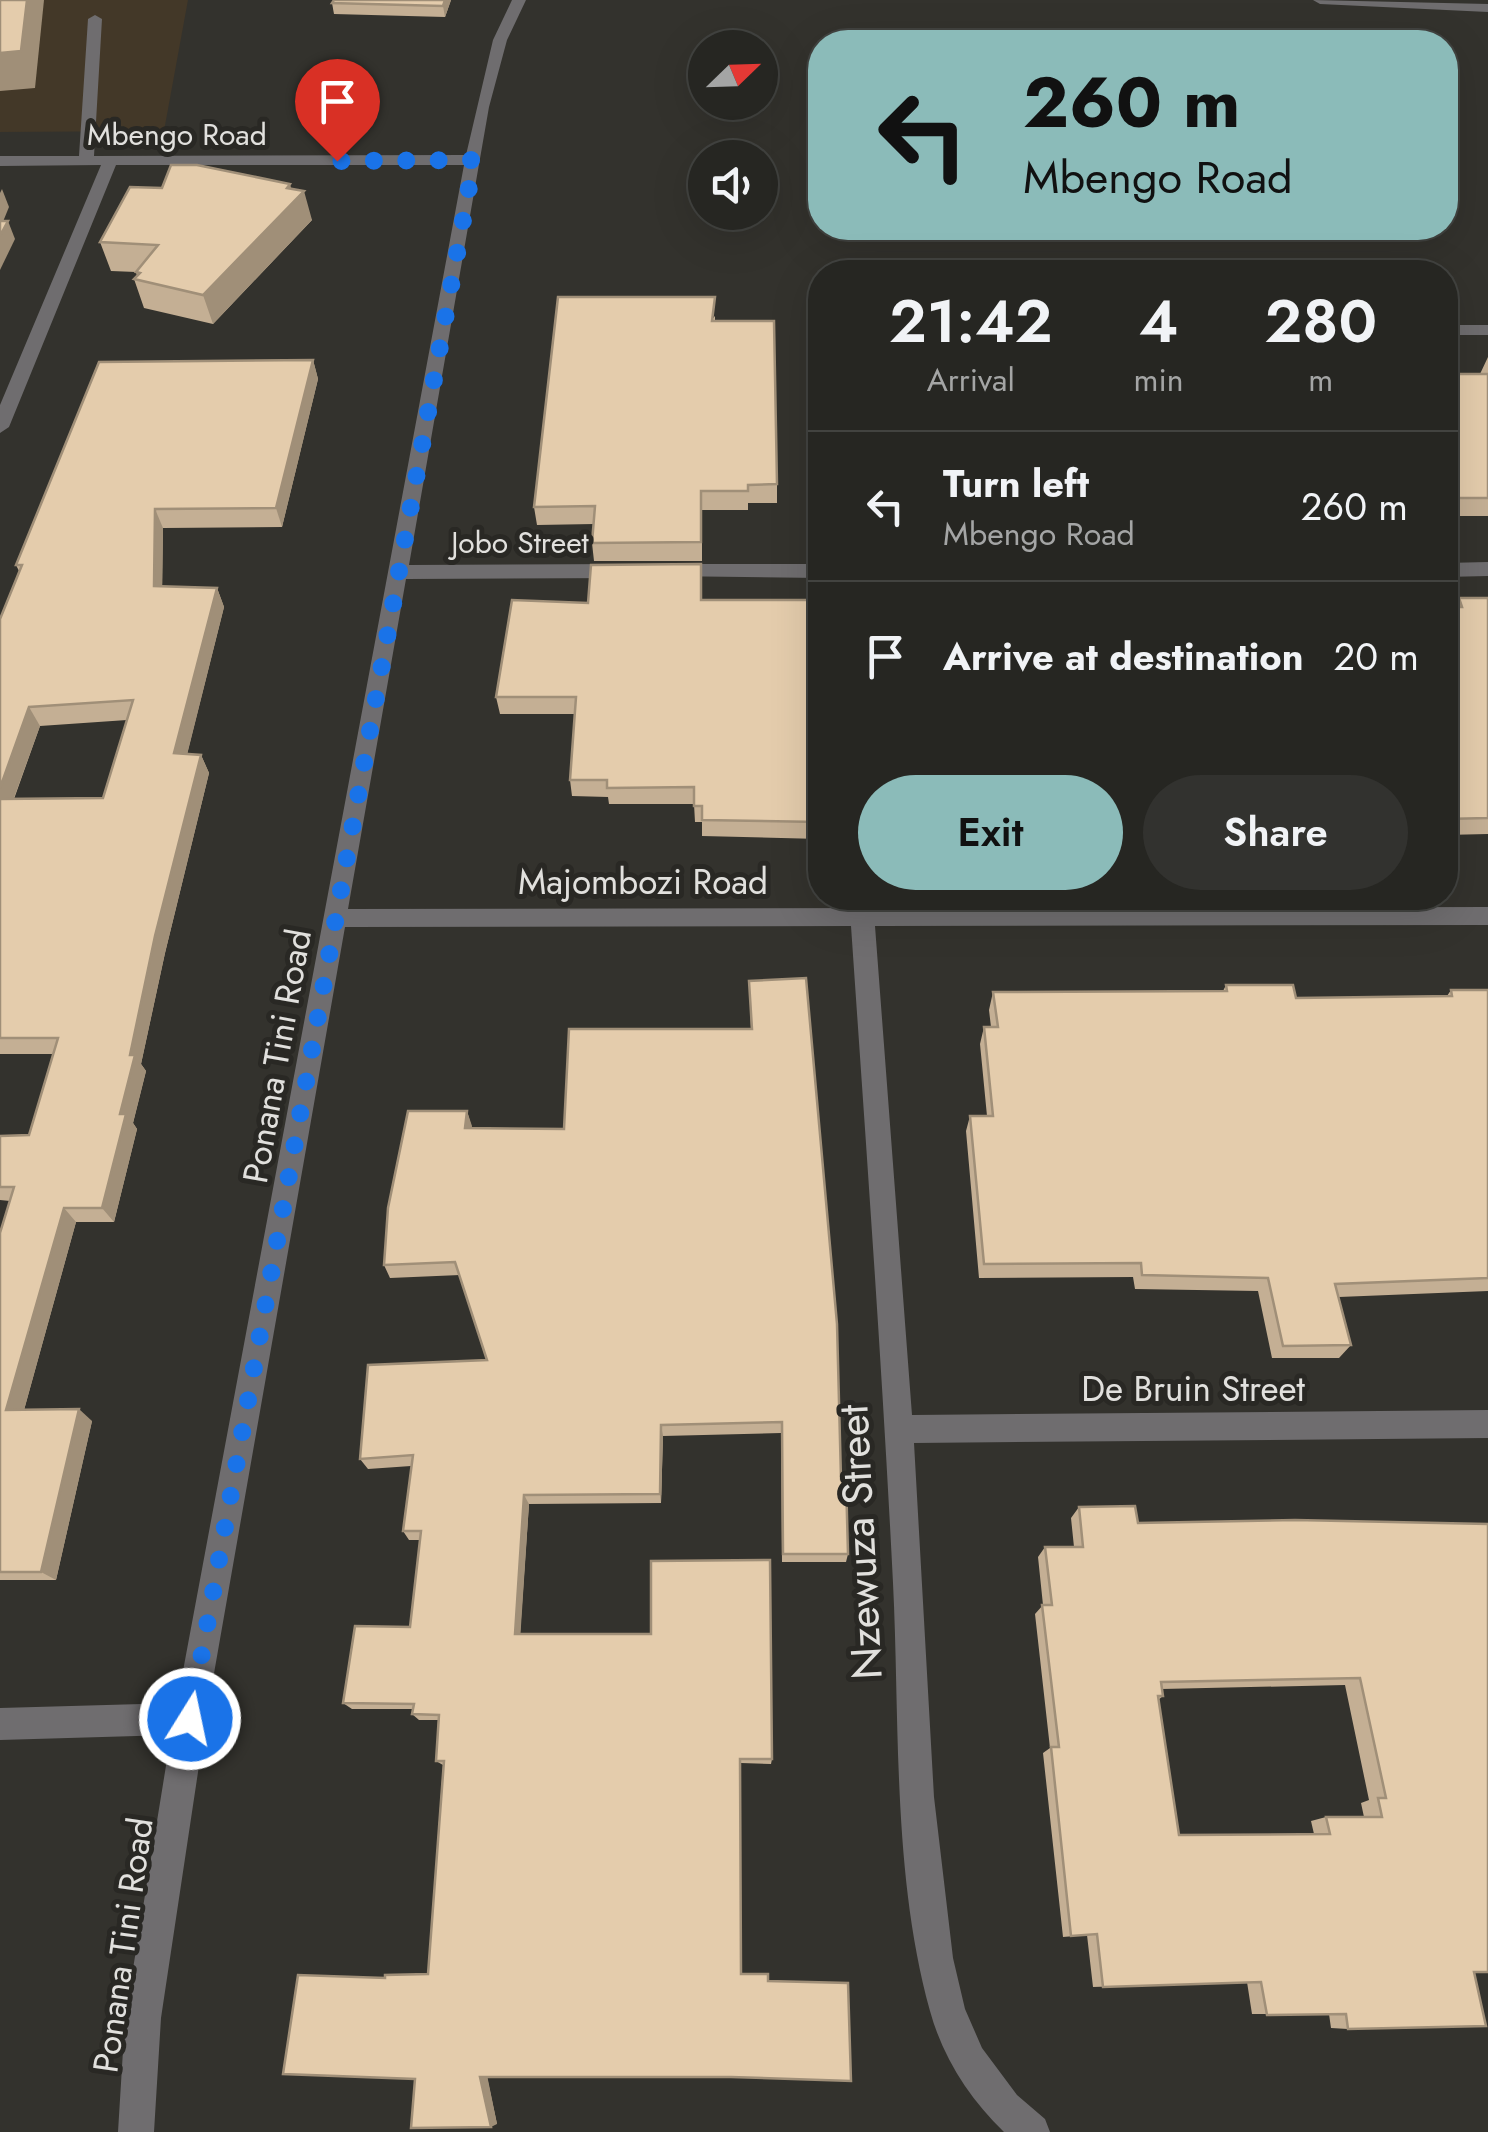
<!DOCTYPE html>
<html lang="en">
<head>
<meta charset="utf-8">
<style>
	:root { --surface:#262622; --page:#32322f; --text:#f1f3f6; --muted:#a4a5a5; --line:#424340; --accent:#8bbbb9 }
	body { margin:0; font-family:Jost,sans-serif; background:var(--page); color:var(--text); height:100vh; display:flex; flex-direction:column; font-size:38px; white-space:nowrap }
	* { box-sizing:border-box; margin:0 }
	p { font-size:32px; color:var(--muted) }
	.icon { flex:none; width:55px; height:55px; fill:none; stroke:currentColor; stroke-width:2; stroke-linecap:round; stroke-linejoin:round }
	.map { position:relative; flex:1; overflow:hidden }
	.sheet { position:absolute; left:808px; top:260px; width:650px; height:650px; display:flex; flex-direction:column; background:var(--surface); border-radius:40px; box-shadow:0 10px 40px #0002,0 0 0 2px var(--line) }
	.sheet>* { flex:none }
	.banner { position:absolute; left:808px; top:30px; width:650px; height:210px; border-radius:40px; box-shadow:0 10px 40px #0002,0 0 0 2px var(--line); background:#8bbbb9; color:#111; overflow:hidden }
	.needle { width:65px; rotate:67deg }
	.controls { position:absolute; left:688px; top:30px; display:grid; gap:20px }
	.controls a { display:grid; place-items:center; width:90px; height:90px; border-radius:50%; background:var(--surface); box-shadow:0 10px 40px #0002,0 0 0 2px var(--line); font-size:50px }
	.pin { position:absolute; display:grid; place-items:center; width:85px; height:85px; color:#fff; margin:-102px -42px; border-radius:50% 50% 50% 0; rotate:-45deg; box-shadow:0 0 10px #0007 }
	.pin .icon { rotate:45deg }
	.me { position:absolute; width:110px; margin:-55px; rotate:10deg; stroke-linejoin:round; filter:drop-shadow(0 0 8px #0008) }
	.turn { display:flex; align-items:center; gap:35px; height:210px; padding:0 50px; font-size:45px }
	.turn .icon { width:130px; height:130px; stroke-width:2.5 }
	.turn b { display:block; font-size:70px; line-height:85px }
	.eta { display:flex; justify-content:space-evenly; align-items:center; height:170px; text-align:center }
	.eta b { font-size:60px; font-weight:600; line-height:70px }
	.cta { display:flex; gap:20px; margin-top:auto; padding:20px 50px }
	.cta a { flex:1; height:115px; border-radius:60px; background:var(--accent); color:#111; font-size:40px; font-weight:600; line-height:115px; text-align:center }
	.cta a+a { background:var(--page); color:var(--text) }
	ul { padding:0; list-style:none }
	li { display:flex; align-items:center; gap:30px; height:150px; padding:0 50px; border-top:2px solid var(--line) }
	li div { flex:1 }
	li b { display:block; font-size:38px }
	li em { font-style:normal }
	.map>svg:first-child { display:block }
	.education { fill:#433828 }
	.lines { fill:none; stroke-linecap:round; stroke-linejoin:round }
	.minor { fill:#6f6d6f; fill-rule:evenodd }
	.wall { fill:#c4af94; fill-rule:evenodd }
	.shaded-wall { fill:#a08f78 }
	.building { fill:#e4ccac; stroke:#a08f78; stroke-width:2.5; fill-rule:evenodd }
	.route { stroke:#1a73e8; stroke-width:18; stroke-dasharray:0 32.4 }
	.labels { text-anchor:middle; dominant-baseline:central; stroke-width:10; stroke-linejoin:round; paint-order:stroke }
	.far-street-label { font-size:30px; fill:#e1e0dd; stroke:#292824 }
	.street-label { font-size:35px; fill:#e1e0dd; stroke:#292824 }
	.near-street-label { font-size:42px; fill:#e1e0dd; stroke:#292824 }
</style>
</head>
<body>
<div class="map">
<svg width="1488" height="2132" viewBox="0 0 1488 2132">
	<rect width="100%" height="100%" fill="#33322d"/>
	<path class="education" d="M 0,0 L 188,0 L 164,131 L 0,132 Z"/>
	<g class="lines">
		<g class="minor">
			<path d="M 512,0 L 526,0 L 507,40 L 489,107 L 409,565 L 625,564 L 635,571 L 625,578 L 406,579 L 348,909 L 1488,907 L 1488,925 L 875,926 L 912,1415 L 1488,1410 L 1488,1438 L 914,1443 L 934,1797 L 953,1958 L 965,2009 L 982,2048 L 1017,2095 L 1045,2119 L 1050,2132 L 1004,2132 C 969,2098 943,2058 930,2011 C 892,1873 900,1724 893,1583 C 882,1364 866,1145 851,926 L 345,927 L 206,1719 L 161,2018 L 154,2132 L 118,2132 L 125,2018 L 171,1735 L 0,1740 L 0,1708 L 177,1703 L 464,165 L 116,165 L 9,427 L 0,433 L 0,405 L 101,165 L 0,166 L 0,156 L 79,156 L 88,19 L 95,15 L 102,19 L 94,156 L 466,155 L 493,40 Z"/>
			<path d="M 1313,0 L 1488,4 L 1488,12 L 1320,4 Z"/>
			<rect x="1445" y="325" width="43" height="10"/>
			<path d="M 1488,562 L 1488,576 L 1445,577 L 1445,563 Z"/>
			<path d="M 670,564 L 820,564 L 820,578 L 663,576 L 660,571 Z"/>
		</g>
	</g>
	<g class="wall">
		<path d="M 334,0 L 451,0 L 445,17 L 334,14 L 332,3 Z"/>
		<path d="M 162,188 L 291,189 L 312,220 L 213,324 L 144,308 L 134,279 L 137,276 L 136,272 L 111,271 L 100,242 Z"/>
		<path d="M 715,316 L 715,321 L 777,484 L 777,503 L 748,503 L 748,510 L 702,510 L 702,561 L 594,561 L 592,543 L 594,524 L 537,525 L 534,507 Z"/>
		<path d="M 1488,357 L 1488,516 L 1445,516 L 1445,374 L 1480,374 Z"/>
		<path d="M 313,360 L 318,379 L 282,527 L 163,528 L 162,586 L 217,588 L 224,607 L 187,754 L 201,755 L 209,773 L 165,953 L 141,1064 L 146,1071 L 133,1123 L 137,1129 L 114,1222 L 76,1222 L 24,1410 L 92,1421 L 56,1580 L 0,1580 L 0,1233 L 10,1201 L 0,1200 L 0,1136 L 29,1135 L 53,1054 L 0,1054 L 0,619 L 19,571 L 16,565 ZM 127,720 L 103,798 L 14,799 L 40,726 Z"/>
		<path d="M 1459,598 L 1488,598 L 1488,834 L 1445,835 L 1445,607 L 1455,607 Z"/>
		<path d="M 702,600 L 820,600 L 820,839 L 702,836 L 702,822 L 695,822 L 694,804 L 609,804 L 608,797 L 572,796 L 570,780 L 575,714 L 500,714 L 496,697 L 588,603 Z"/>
		<path d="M 749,981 L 841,1479 L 848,1554 L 846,1562 L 782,1562 L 781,1433 L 663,1436 L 661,1503 L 529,1504 L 520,1634 L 772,1759 L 771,1764 L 741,1763 L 731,2077 L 487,2077 L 497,2124 L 415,2079 L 385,1978 L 428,1974 L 443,1765 L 436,1761 L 438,1720 L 419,1720 L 412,1714 L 413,1709 L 352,1709 L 343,1703 L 410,1627 L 420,1540 L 409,1540 L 403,1531 L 411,1466 L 368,1469 L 360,1459 L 487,1360 L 460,1275 L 390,1278 L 384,1265 L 467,1111 L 472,1129 L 564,1129 L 751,1029 Z"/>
		<path d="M 1226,985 L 1296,998 L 1447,996 L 1451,990 L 1488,990 L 1488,1291 L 1339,1297 L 1351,1345 L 1339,1358 L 1272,1358 L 1258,1291 L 1135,1289 L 1133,1277 L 979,1278 L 966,1131 L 970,1116 L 987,1116 L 980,1044 L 984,1027 L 991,1027 L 989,1010 L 993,992 L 1223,991 Z"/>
		<path d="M 1079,1507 L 1138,1523 L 1488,1524 L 1474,1972 L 1348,2029 L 1331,2028 L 1329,2014 L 1252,2014 L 1247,1982 L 1093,1987 L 1087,1935 L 1063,1937 L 1043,1753 L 1050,1748 L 1035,1614 L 1043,1605 L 1038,1557 L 1045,1547 L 1074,1547 L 1071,1518 ZM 1345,1685 L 1369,1800 L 1361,1803 L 1364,1817 L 1326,1817 L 1311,1821 L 1314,1834 L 1179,1835 L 1158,1700 L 1163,1696 L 1162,1689 Z"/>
	</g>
	<g class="shaded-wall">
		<path d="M 27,0 L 44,0 L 35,88 L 0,91 L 0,53 Z"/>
		<path d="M 445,0 L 451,0 L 445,17 L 443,6 Z"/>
		<path d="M 290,184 L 295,201 L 304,191 L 312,220 L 213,324 L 203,295 Z"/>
		<path d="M 2,189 L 9,207 L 0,229 L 0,193 Z"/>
		<path d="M 8,221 L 15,239 L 0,270 L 0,236 Z"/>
		<path d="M 313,360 L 318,379 L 282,527 L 276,508 Z"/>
		<path d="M 155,509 L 163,528 L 162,605 L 154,586 Z"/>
		<path d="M 217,588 L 224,607 L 183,771 L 174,753 Z"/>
		<path d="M 29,707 L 40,726 L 7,817 L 0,806 L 0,788 Z"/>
		<path d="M 201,755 L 209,773 L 165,953 L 141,1064 L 146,1071 L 133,1123 L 137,1129 L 114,1222 L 102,1208 L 120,1114 L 130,1055 L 155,936 Z"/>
		<path d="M 467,1111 L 472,1126 L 470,1143 L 465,1128 Z"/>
		<path d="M 64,1208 L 76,1222 L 21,1421 L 6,1410 Z"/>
		<path d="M 79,1409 L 92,1421 L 56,1580 L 41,1572 Z"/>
		<path d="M 661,1425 L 663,1436 L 661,1503 L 660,1494 Z"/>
		<path d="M 524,1495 L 529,1504 L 520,1641 L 515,1634 Z"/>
		<path d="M 487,2075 L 497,2124 L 491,2127 L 480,2077 Z"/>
	</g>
	<g class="building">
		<path d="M 0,0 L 27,0 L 21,51 L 0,53 Z"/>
		<path d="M 334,0 L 445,0 L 443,6 L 332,3 Z"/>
		<path d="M 171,165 L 197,165 L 290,184 L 287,188 L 304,191 L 203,295 L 134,279 L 140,273 L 136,272 L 158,245 L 100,242 L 130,187 L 162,188 Z"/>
		<path d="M 0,221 L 8,221 L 0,236 Z"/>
		<path d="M 558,297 L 715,297 L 712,321 L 774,321 L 777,484 L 748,485 L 748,491 L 701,491 L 701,542 L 592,543 L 595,506 L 534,507 Z"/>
		<path d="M 313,360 L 276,508 L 155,509 L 154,586 L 217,588 L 174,753 L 201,755 L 155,936 L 130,1055 L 135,1055 L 120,1114 L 126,1114 L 102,1208 L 64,1208 L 6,1410 L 79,1409 L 41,1572 L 0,1572 L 0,1233 L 14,1187 L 0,1187 L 0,1136 L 29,1135 L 58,1038 L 0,1038 L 0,799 L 103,798 L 133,700 L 29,707 L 0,788 L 0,619 L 22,565 L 16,565 L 99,362 Z"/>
		<rect x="1445" y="374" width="43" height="124"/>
		<path d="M 701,564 L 701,600 L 820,600 L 820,822 L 702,820 L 702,806 L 694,806 L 694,787 L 607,788 L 607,780 L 570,780 L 576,697 L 496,697 L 512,600 L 588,603 L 591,565 Z"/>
		<path d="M 1459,598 L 1488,598 L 1488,818 L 1445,819 L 1445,607 L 1462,607 Z"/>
		<path d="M 806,978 L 837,1324 L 841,1479 L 846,1479 L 848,1554 L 783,1554 L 782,1422 L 661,1425 L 660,1494 L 524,1495 L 515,1634 L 651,1634 L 651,1561 L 770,1560 L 772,1759 L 740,1759 L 741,1974 L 768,1974 L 768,1981 L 848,1983 L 851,2081 L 731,2077 L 480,2077 L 491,2127 L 411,2128 L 415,2079 L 283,2074 L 298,1975 L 385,1978 L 385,1975 L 428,1974 L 444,1761 L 436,1761 L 439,1715 L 412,1714 L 414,1704 L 343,1703 L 355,1626 L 410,1627 L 421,1531 L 403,1531 L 413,1455 L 360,1459 L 368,1365 L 487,1360 L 455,1262 L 384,1265 L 388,1208 L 408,1111 L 467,1111 L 465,1128 L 564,1129 L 569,1029 L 752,1029 L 749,981 Z"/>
		<path d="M 1226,985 L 1293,985 L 1296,998 L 1452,996 L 1451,990 L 1488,990 L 1488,1278 L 1335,1284 L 1351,1345 L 1283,1346 L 1268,1278 L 1142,1275 L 1141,1263 L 984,1264 L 970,1116 L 993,1116 L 984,1027 L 998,1027 L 993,992 L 1227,991 Z"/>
		<path d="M 1135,1506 L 1138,1523 L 1295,1520 L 1488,1524 L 1488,1972 L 1474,1972 L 1486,2026 L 1348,2029 L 1346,2014 L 1267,2015 L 1261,1982 L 1103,1987 L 1097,1934 L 1071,1936 L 1051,1747 L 1059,1747 L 1042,1605 L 1052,1605 L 1045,1547 L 1083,1547 L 1079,1507 ZM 1360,1678 L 1386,1798 L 1378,1798 L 1382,1817 L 1326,1817 L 1330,1834 L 1179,1835 L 1158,1696 L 1163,1696 L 1161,1682 Z"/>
	</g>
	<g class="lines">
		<path class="route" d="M 190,1719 L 474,160 L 337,161"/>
	</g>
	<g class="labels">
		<g class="far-street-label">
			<text x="177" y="134">Mbengo Road</text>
			<text x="520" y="542">Jobo Street</text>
		</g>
		<g class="street-label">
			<text x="643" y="882">Majombozi Road</text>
			<text transform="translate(277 1056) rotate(-80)">Ponana Tini Road</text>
			<text x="1193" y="1389">De Bruin Street</text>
			<text transform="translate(123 1945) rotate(-82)">Ponana Tini Road</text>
		</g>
		<g class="near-street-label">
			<text transform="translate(860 1542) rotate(-93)">Nzewuza Street</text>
		</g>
	</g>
</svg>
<div class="controls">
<a><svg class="needle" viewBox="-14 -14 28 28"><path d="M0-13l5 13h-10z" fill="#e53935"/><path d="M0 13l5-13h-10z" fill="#a4a5a5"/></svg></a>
<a><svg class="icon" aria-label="sound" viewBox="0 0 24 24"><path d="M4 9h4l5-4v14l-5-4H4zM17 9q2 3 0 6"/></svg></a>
</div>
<div class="pin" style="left:337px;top:161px;background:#d93025"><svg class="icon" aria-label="arrive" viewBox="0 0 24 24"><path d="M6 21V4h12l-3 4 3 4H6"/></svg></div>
<svg class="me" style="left:190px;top:1719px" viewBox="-20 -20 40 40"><circle r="17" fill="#1a73e8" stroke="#fff" stroke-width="3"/><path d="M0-11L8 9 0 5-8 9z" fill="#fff"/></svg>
<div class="banner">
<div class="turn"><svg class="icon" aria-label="left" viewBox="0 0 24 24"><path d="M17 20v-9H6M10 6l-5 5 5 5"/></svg><div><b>260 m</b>Mbengo Road</div></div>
</div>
<section class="sheet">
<div class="eta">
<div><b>21:42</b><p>Arrival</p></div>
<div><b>4</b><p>min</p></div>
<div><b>280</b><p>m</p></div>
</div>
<ul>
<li><svg class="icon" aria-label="left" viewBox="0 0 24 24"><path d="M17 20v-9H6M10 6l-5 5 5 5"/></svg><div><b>Turn left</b><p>Mbengo Road</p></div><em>260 m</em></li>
<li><svg class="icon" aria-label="arrive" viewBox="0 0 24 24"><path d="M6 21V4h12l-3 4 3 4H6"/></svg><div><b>Arrive at destination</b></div><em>20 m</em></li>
</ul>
<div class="cta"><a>Exit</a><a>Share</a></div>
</section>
</div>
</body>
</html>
